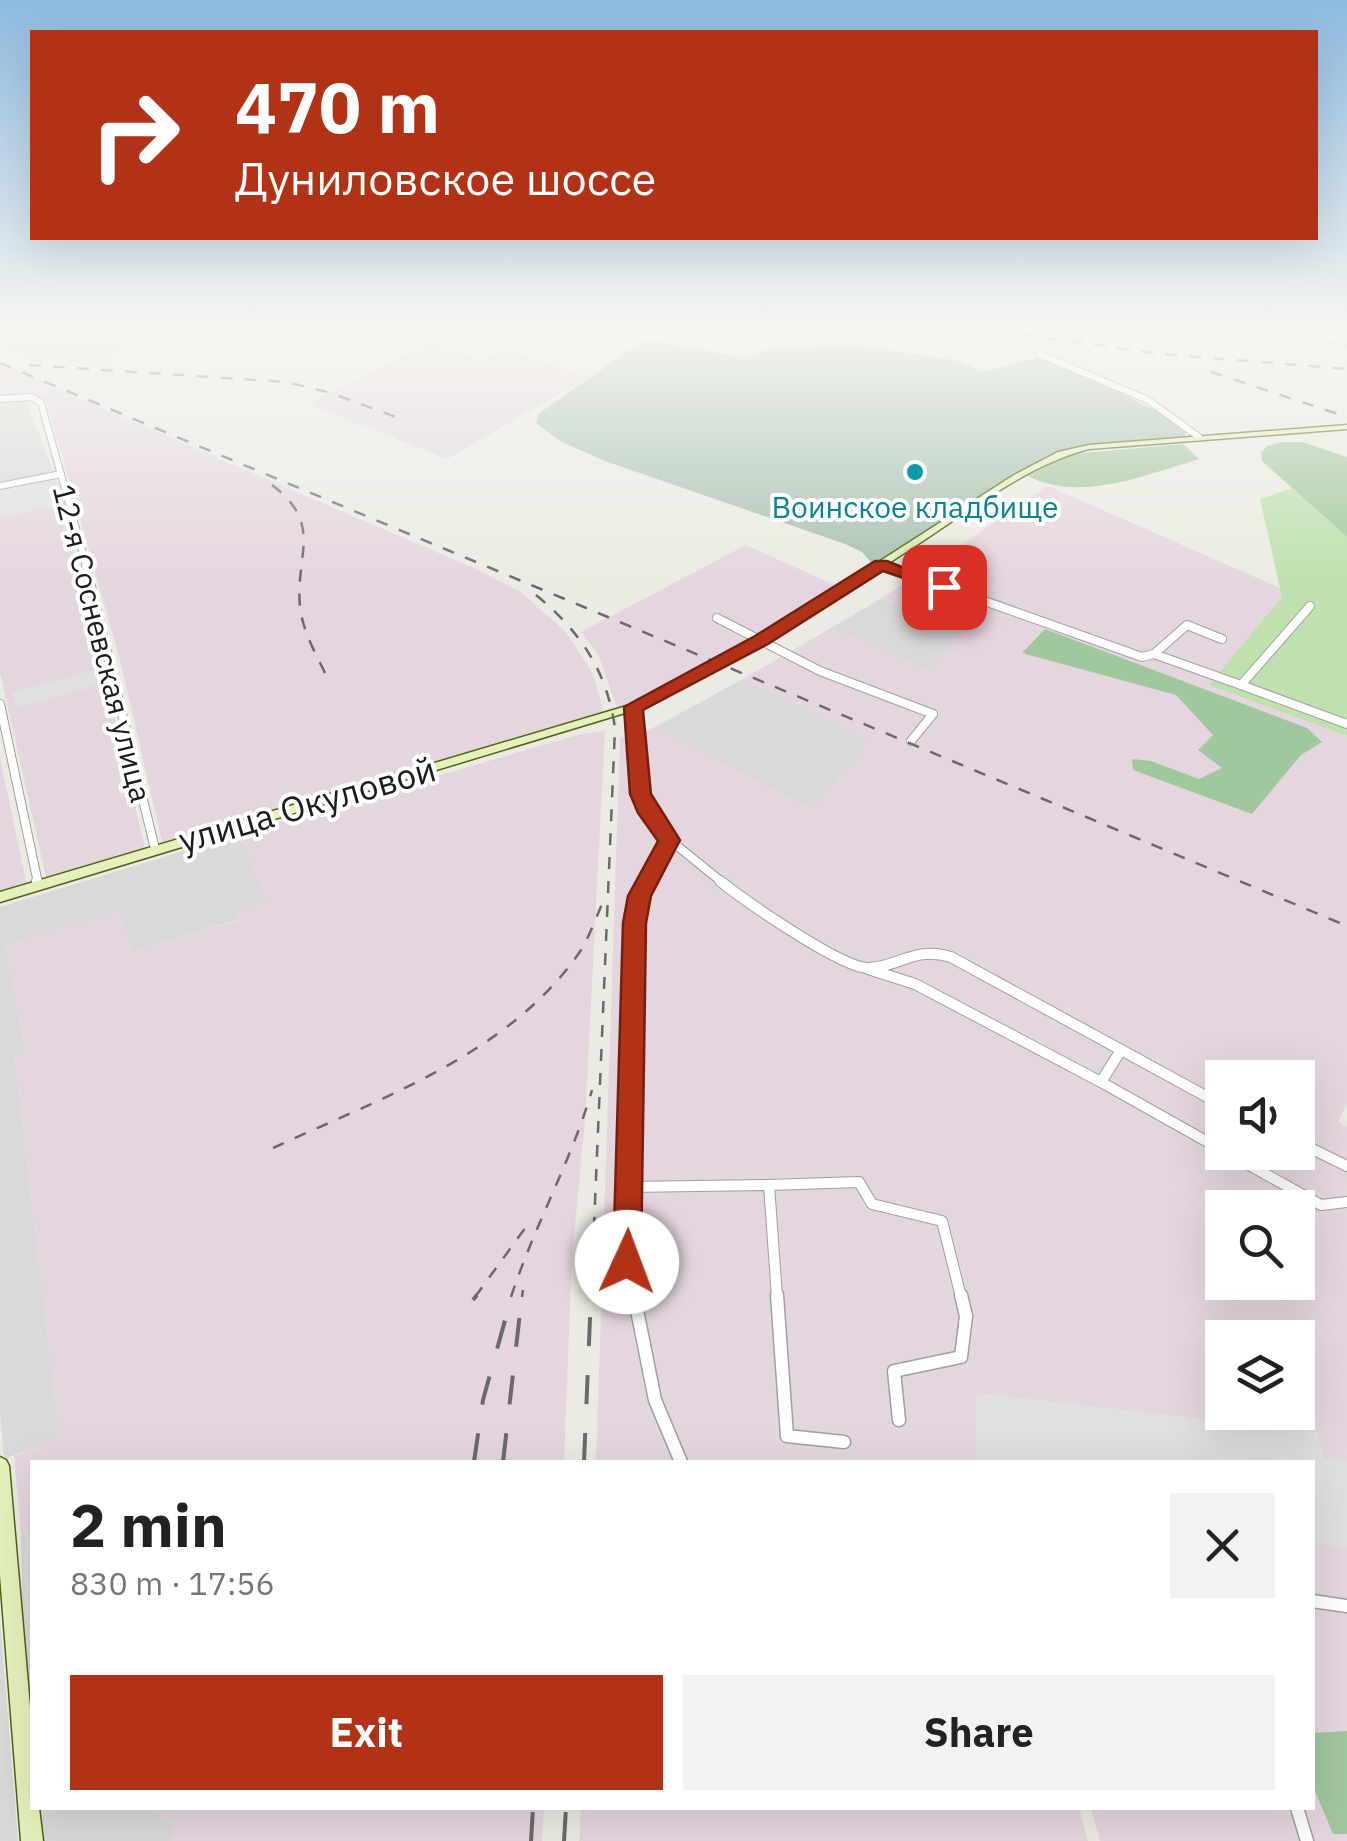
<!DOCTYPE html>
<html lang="en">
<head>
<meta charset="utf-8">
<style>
	:root { --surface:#fff; --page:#f2f2f2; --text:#222; --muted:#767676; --accent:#b23217 }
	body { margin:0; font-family:"IBM Plex Sans",sans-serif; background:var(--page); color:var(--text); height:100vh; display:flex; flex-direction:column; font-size:38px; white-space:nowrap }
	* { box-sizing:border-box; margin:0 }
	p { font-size:32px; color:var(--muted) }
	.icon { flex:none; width:55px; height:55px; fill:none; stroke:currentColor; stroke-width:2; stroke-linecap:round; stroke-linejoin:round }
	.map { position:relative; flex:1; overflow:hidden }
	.panel { position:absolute; left:30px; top:1460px; width:1285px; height:350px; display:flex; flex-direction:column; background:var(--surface); border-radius:0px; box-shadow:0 10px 40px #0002 }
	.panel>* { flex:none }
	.top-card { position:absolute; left:30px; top:30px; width:1288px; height:210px; border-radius:0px; box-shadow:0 10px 40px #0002; background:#b23217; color:#fff; overflow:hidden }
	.controls { position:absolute; left:1205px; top:1060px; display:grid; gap:20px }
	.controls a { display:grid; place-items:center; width:110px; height:110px; border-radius:0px; background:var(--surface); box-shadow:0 10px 40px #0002; font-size:50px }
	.pin { position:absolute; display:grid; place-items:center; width:85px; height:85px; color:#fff; margin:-42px; border-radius:20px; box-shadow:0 5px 15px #0006 }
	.me { position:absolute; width:110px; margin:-55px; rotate:2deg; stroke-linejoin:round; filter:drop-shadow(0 0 8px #0008) }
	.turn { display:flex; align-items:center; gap:35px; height:210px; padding:0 40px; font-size:45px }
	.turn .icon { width:130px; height:130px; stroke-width:2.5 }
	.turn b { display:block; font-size:70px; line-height:85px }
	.round { display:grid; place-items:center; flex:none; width:105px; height:105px; border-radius:0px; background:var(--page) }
	.head { display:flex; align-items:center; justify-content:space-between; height:170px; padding:0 40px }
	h1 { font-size:60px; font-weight:700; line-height:75px }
	.button { display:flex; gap:20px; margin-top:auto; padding:20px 40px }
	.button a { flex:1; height:115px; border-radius:0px; background:var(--accent); color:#fff; font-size:40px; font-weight:700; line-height:115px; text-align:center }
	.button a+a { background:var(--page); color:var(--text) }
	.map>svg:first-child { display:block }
	.residential { fill:#dad9d9 }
	.industrial { fill:#e5d5df; fill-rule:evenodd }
	.grass { fill:#bee1ae }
	.forest { fill:#a1c79c }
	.cemetery { fill:#a7c2b0 }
	.parking { fill:#e0e0e0 }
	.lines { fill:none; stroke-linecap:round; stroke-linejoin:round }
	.stream { stroke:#a8c3d5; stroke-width:2.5 }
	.street-far3-casing { stroke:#a0a0a0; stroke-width:8 }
	.street-far2-casing { stroke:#a0a0a0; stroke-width:10 }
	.street-far1-casing { stroke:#a0a0a0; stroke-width:12 }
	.street-casing { stroke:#a0a0a0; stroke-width:15 }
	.secondary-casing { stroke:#4d6511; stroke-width:3 }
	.street-far3 { stroke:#fff; stroke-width:6 }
	.street-far2 { stroke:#fff; stroke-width:8 }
	.street-far1 { stroke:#fff; stroke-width:10 }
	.street { stroke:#fff; stroke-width:12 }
	.secondary { fill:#e5f1bc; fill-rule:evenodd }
	.rail-far1 { stroke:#6a6a6a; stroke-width:2.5; stroke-dasharray:12 12; stroke-linecap:butt }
	.rail { stroke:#6a6a6a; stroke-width:4; stroke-dasharray:29 29; stroke-linecap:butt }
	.route { fill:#b23217; stroke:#74200f; stroke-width:2.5 }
	.culture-dot { fill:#0f9aa8; stroke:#fff; stroke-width:4 }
	.labels { text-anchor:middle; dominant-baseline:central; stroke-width:8; stroke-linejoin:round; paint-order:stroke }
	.far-culture-label { font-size:30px; fill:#0d838f; stroke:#fff }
	.far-street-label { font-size:30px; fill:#1c1c1c; stroke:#fff }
	.street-label { font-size:35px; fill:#1c1c1c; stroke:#fff }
</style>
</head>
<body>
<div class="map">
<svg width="1347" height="1841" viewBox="0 0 1347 1841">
	<rect width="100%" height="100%" fill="#ecebe3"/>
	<g class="residential">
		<path d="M 25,398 L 54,473 L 0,484 L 0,403 Z"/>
		<path d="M 882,598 L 963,631 L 926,670 L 831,628 Z"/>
		<path d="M 743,679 L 869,742 L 812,810 L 653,728 Z"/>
		<path d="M 239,834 L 267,902 L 237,912 L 239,919 L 131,953 L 120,910 L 6,945 L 26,1053 L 15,1058 L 60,1438 L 4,1459 L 0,1413 L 0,907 Z"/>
		<path d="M 32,1529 L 32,1808 L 147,1808 L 174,1824 L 171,1841 L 26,1841 L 21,1534 Z"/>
		<path d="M 0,1622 L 2,1643 L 18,1841 L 0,1841 Z"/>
	</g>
	<g class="industrial">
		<path d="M 32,328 L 146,328 L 101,366 L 0,352 Z"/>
		<path d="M 430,343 L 481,360 L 506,349 L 587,378 L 447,459 L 308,404 Z"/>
		<path d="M 0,364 L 476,569 L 522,593 L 566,632 L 593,674 L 604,714 L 162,842 L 120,660 L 47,403 L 28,393 L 0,398 Z"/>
		<path d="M 55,475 L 65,505 L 86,619 L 102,662 L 145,848 L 46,877 L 0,673 L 0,487 Z"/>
		<path d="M 1048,486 L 1280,588 L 1282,597 L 1210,685 L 1347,736 L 1347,1103 L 1338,1122 L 1347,1127 L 1347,1841 L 1100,1841 L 1091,1808 L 1312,1808 L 1312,1462 L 596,1462 L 620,738 L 653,728 L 812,810 L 869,742 L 743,679 L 831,628 L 926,670 L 962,630 L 882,598 ZM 1222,1078 L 1298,1078 L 1298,1152 L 1222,1152 ZM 1222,1208 L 1298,1208 L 1298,1282 L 1222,1282 ZM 1222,1338 L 1298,1338 L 1298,1412 L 1222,1412 Z"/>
		<path d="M 746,545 L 839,587 L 683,680 L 617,708 L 599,656 L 581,632 Z"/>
		<path d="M 605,731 L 585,1121 L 572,1256 L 564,1462 L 32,1462 L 32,1529 L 21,1534 L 14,1456 L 60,1438 L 15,1057 L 26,1052 L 6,945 L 120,909 L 131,953 L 238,920 L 236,912 L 266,902 L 239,834 L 581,734 Z"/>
		<path d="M 0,758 L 27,886 L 0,894 Z"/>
		<path d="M 147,1808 L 544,1808 L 542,1841 L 171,1841 L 174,1824 Z"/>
		<path d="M 581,1808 L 1079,1808 L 1088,1841 L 579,1841 Z"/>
	</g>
	<path class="grass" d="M 1292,488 L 1347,537 L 1347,736 L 1209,685 L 1282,597 L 1260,499 Z"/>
	<g class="forest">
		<path d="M 1282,442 L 1303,442 L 1347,457 L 1347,537 L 1262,461 L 1261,453 L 1267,446 Z"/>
		<path d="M 1183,444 L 1199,459 C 1145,475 1080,503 1028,476 L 1071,454 Z"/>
		<path d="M 1045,629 L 1307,728 L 1322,742 L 1301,755 L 1252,814 L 1133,770 L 1132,759 L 1151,761 L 1199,779 L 1222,768 L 1198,750 L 1213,735 L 1176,695 L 1022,653 Z"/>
		<path d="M 1347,1731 L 1347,1834 L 1333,1834 L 1313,1786 L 1313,1733 Z"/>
	</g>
	<path class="cemetery" d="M 645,339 L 745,358 L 775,346 L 859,345 L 960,361 L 981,372 L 1043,356 L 1186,425 L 1185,438 L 1094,445 L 1048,457 L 874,566 L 862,552 L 845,544 L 605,461 L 560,441 L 536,423 L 538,414 Z"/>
	<g class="parking">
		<path d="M 47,479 L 57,506 L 0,519 L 0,489 Z"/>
		<path d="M 95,670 L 99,685 L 16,708 L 12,692 Z"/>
		<path d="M 976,1393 L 1318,1432 L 1324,1459 L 1347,1461 L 1347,1548 L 1313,1542 L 1312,1462 L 976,1462 Z"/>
	</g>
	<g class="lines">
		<path class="stream" d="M 1271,328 L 1347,346"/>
		<defs>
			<g id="street-far3">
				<path d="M 1039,354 L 1148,400 L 1199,437"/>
				<path d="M 0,399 L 32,397 L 41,403 L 87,568"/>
				<path d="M 0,486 L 61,474"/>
				<path d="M 881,564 L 893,568"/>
			</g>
			<g id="street-far2">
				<path d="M 86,566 L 155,849"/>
				<path d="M 886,566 L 1142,657 L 1154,654 L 1187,625 L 1222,639"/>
				<path d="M 717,618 L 820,671 L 933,714 L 911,741"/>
				<path d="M 1154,654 L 1241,685 L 1310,606"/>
				<path d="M 1241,685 L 1347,724"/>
				<path d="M 0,704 L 38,883"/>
				<path d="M 634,707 L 640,793 L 645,808 L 670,840 L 646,883"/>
				<path d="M 670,840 L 723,883"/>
			</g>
			<g id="street-far1">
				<path d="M 37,881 L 38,885"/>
				<path d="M 720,881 C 744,900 841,968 868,968 C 901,967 912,946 951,957 L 1222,1105"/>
				<path d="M 868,969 L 915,984 L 1101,1082 L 1121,1050"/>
				<path d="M 1101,1082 L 1222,1150"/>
				<path d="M 1298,1142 L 1347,1166"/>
				<path d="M 1226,1152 L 1321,1205 L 1347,1202"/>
				<path d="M 769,1185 L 859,1182 L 872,1204 L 942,1221 L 961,1297"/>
				<path d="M 629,1187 L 769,1185 L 777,1297"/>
				<path d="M 634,1297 L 627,1262 L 634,923 L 639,896 L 648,881"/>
			</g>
			<g id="street">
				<path d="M 634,1295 L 655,1400 L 681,1462"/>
				<path d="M 777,1295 L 787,1436 L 844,1442"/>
				<path d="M 899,1420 L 894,1371 L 961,1357 L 966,1316 L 961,1295"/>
				<path d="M 1312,1601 L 1347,1606"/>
				<path d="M 1297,1808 L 1307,1841"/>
			</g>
			<g id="secondary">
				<path d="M 1347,425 L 1347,429 L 1089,449 C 1026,465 964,515 909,550 C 821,607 733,663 638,709 L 0,902 L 0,892 L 630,705 L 688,677 L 790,619 L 1014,475 L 1058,452 L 1089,445 Z"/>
				<path d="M 0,1457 L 6,1460 L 9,1466 L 32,1730 L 32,1808 L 39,1808 L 43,1841 L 21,1841 L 0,1575 Z"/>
			</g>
		</defs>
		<use href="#street-far3" class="street-far3-casing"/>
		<use href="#street-far2" class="street-far2-casing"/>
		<use href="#street-far1" class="street-far1-casing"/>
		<use href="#street" class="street-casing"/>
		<use href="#secondary" class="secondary-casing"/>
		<use href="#street-far3" class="street-far3"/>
		<use href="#street-far2" class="street-far2"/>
		<use href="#street-far1" class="street-far1"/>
		<use href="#street" class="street"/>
		<use href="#secondary" class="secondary"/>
		<g class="rail-far1">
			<path d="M 975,328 L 1161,354 L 1347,369"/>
			<path d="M 0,363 L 1347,926"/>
			<path d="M 29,365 L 286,382 L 331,393 L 404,420"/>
			<path d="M 1211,372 L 1347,417"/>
			<path d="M 272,485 C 324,524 295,555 300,607 C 303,633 318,658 329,681"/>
			<path d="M 536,595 C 580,631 607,671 615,728 L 591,1297"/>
			<path d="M 273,1148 C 381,1098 509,1054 579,953 C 589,938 595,920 602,904"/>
			<path d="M 475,1297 L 526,1227"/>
			<path d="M 511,1297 C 534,1226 571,1162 592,1090"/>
			<path d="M 522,1297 L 523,1290"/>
		</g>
		<g class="rail">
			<path d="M 473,1300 L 477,1295"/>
			<path d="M 474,1462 L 483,1400 L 512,1295"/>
			<path d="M 503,1462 L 522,1295"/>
			<path d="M 584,1462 L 591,1295"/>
			<path d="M 531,1841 L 533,1808"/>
			<path d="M 564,1841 L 566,1808"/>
		</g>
	</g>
	<linearGradient id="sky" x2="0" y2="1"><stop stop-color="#8ebae0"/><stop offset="0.56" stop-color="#f6f6f2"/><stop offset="1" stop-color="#f6f6f2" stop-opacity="0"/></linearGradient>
	<rect width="1347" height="585" fill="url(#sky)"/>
	<path class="route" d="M 875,561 L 887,561 L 952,587 L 944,592 L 883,571 L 768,644 L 643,710 L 651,794 L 680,840 L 651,896 L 646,923 L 641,1262 L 637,1271 L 627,1275 L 617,1271 L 613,1262 L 623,923 L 628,896 L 658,841 L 638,813 L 630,794 L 624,707 L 755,636 Z"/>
	<circle class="culture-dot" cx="915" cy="472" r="10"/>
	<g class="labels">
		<g class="far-culture-label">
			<text x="915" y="506">Воинское кладбище</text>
		</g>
		<g class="far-street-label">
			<text transform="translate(103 643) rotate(76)">12-я Сосневская улица</text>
		</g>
		<g class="street-label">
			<text transform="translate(307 804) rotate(-16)">улица Окуловой</text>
		</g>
	</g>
</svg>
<div class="controls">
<a><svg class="icon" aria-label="sound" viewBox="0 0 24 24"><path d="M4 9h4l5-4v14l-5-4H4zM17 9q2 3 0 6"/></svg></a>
<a><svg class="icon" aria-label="search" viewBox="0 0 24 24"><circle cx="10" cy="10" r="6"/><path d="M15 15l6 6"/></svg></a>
<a><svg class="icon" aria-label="layers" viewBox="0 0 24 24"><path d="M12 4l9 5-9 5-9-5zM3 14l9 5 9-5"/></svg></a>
</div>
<div class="pin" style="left:944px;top:587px;background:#d93025"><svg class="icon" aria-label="arrive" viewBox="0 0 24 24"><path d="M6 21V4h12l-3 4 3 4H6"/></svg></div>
<svg class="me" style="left:627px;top:1262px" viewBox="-20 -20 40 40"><circle r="19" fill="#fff"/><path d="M0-13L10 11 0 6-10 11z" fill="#b23217"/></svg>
<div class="top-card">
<div class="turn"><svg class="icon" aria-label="right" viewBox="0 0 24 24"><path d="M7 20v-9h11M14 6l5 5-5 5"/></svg><div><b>470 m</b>Дуниловское шоссе</div></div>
</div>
<section class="panel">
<div class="head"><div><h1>2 min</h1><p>830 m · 17:56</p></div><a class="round"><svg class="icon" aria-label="close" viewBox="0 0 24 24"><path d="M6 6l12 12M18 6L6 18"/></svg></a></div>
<div class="button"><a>Exit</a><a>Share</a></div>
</section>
</div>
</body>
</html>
